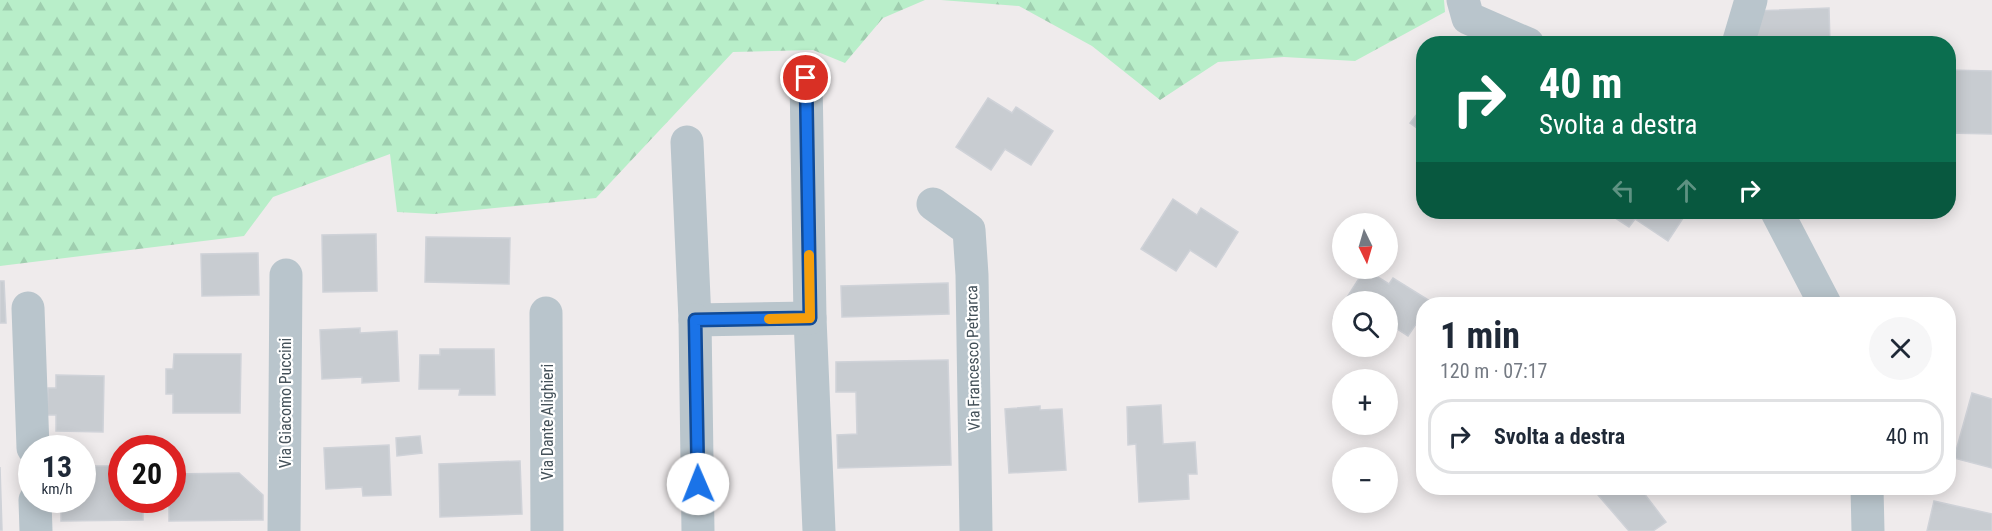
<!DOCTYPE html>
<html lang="it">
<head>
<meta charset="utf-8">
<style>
	:root { --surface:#fff; --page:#f6f6f7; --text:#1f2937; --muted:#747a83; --line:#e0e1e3 }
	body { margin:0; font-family:"Roboto Condensed",sans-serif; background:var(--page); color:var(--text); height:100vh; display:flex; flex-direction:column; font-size:22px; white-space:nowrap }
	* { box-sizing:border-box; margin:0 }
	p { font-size:20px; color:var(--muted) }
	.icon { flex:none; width:33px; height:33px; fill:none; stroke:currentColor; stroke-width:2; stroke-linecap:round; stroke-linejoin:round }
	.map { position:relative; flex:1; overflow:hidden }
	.panel { position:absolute; left:1416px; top:297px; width:540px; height:198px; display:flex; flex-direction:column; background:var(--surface); border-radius:24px; box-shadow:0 3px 15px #0003 }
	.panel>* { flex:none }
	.top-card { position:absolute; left:1416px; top:36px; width:540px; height:183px; border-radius:24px; box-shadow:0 3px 15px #0003; background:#0b6e4f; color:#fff; overflow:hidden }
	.needle { width:39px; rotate:175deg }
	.fabs { position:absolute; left:1332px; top:213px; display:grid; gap:12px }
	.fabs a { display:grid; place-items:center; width:66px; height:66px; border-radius:50%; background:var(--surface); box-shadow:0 3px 15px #0003; font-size:30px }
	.speed { position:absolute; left:18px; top:435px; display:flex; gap:12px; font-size:30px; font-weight:700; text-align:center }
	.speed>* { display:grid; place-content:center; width:78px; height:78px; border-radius:50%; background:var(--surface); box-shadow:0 3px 15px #0003; line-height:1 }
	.speed small { font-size:15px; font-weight:400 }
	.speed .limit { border:9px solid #d22; background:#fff; color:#111 }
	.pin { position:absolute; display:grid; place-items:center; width:51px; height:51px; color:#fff; margin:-26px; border:3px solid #fff; border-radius:50%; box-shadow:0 2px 6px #0007 }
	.me { position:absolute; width:66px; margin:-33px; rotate:359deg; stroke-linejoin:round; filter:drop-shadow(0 0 4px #0008) }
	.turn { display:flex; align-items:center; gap:21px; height:126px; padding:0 24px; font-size:27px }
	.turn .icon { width:78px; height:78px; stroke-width:2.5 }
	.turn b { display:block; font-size:42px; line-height:51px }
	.lanes { display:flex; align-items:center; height:57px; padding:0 24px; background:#0003; justify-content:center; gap:30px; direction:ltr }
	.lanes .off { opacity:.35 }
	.round { display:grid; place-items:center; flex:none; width:63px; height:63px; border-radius:32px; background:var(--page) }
	.overview { display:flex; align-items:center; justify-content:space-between; height:102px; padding:0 24px }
	h1 { font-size:36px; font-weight:700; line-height:45px }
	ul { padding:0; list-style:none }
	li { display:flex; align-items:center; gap:18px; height:75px; margin:0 12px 9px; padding:0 12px; border:3px solid var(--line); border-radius:24px }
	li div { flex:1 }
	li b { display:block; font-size:22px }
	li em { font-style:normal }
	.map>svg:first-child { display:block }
	.forest { fill:url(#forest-firs) }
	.building { fill:#c8ccd1; stroke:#cfd2d8; stroke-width:1.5 }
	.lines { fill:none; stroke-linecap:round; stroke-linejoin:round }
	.minor { stroke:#b9c5cc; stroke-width:33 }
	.route-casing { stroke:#114b97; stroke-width:15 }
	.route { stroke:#1a73e8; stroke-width:10 }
	.slow { stroke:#f59e0b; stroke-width:10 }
	.labels { text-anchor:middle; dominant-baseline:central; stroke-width:4.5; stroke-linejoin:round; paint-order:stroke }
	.street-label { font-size:16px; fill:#445159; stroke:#fff }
</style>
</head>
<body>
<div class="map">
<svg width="1992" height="531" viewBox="0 0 1992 531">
	<defs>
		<pattern id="forest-firs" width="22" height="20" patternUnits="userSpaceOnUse" patternTransform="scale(1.5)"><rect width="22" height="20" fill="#b8eec9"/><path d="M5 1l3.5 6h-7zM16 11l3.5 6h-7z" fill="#9fceaf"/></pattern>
	</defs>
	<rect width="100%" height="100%" fill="#efebec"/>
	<g class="forest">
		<path d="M 0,0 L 925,0 L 883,18 L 845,63 L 813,50 L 733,52 L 596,198 L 434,214 L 397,212 L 390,154 L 273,197 L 244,236 L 0,266 Z"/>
		<path d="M 941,0 L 1444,0 L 1445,12 L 1355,61 L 1284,57 L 1218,62 L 1160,100 L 1092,46 L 1019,6 Z"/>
	</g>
	<g class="building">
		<path d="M 1829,8 L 1830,44 L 1758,44 L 1756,11 Z"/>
		<path d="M 1948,70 L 1992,71 L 1992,134 L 1948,133 Z"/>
		<path d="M 988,98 L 1012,113 L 1016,107 L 1053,131 L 1031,165 L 1005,149 L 991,170 L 956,147 Z"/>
		<path d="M 1424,105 L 1424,133 L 1410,123 Z"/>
		<path d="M 1173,199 L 1197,215 L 1201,208 L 1238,232 L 1216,267 L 1190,250 L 1176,271 L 1141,249 Z"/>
		<path d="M 1606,212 L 1687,212 L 1668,241 L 1635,219 L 1629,227 Z"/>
		<path d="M 376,234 L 377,291 L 323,292 L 322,235 Z"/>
		<path d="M 426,237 L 510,238 L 509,284 L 425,282 Z"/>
		<path d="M 258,253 L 259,295 L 202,296 L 201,254 Z"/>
		<path d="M 1365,269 L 1389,284 L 1393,278 L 1430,301 L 1428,304 L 1424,304 L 1424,312 L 1408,336 L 1388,323 L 1388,302 L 1344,302 Z"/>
		<path d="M 0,281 L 4,281 L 6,323 L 0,323 Z"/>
		<path d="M 948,283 L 949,314 L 842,317 L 841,286 Z"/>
		<path d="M 1342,303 L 1342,324 L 1333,318 Z"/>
		<path d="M 360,328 L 360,333 L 397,331 L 399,381 L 362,383 L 362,377 L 322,379 L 320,330 Z"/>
		<path d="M 440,349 L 494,349 L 495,395 L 459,395 L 460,389 L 419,389 L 420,355 L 440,355 Z"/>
		<path d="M 174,354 L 241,354 L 240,413 L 173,413 L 173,394 L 166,394 L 166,369 L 173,369 Z"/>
		<path d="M 948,360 L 951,465 L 838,468 L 837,435 L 857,434 L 856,392 L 836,392 L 836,362 Z"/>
		<path d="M 56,375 L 104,376 L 103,432 L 56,431 L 56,415 L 47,415 L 48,388 L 56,388 Z"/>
		<path d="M 1972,393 L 1992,399 L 1992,468 L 1954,458 Z"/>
		<path d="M 1161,405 L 1163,444 L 1195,442 L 1197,474 L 1188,474 L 1189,499 L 1139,502 L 1136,444 L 1128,445 L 1127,407 Z"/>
		<path d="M 1040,406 L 1040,410 L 1062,409 L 1066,470 L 1009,473 L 1005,409 Z"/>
		<path d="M 420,436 L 422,453 L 397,456 L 396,438 Z"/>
		<path d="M 389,445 L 391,495 L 363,496 L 362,487 L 326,489 L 324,448 Z"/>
		<path d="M 520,461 L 522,514 L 440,517 L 439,464 Z"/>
		<path d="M 82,466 L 116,466 L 116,477 L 122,477 L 122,500 L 143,500 L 143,520 L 61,521 L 61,500 L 82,500 Z"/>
		<path d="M 0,467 L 2,530 L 0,530 Z"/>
		<path d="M 239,473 L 263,495 L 263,520 L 169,521 L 169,500 L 172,500 L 172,474 Z"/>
		<path d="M 1592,488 L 1640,488 L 1666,522 L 1653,531 L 1629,531 Z"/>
		<path d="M 1934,501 L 1992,514 L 1992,531 L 1927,531 Z"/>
	</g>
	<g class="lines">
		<g class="minor">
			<path d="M 1463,0 L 1468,18 L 1528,44"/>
			<path d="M 1738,44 L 1751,0"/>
			<path d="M 806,78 L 810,318 L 819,531"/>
			<path d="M 687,142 L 695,320 L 810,318"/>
			<path d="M 933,204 L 969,230 L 972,275 L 976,531"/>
			<path d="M 1777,212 L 1825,304"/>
			<path d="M 28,308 L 33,448"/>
			<path d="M 546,313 L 547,531"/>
			<path d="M 695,320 L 698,531"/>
			<path d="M 1867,488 L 1868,531"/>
			<path d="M 35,500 L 36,531"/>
			<path d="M 284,531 L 286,275"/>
		</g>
	</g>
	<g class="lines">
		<defs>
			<path id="route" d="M 698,484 L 695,320 L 810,318 L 806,78"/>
		</defs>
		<use href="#route" class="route-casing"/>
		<use href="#route" class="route"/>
		<path class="slow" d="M 769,319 L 810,318 L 809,255"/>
	</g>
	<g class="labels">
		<g class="street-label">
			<text transform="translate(973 358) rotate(-91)">Via Francesco Petrarca</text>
			<text transform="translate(285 403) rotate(-90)">Via Giacomo Puccini</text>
			<text transform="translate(547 422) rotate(-90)">Via Dante Alighieri</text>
		</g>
	</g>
</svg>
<div class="fabs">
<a><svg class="needle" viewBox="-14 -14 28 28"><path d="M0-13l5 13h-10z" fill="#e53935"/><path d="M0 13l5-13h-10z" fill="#747a83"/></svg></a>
<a><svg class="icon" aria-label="search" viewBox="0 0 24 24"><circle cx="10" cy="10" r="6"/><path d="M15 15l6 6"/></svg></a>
<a>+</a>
<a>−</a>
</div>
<div class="speed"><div>13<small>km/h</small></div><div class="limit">20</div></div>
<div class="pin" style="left:806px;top:78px;background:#d93025"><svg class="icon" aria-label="arrive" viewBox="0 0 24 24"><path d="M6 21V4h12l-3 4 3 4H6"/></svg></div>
<svg class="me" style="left:698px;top:484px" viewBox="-20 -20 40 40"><circle r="19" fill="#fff"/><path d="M0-13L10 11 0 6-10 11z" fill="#1a73e8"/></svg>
<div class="top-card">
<div class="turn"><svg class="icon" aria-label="right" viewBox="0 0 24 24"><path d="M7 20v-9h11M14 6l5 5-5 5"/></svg><div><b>40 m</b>Svolta a destra</div></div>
<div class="lanes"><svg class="icon off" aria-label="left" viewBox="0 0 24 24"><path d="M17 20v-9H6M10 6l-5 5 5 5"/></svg><svg class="icon off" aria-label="ahead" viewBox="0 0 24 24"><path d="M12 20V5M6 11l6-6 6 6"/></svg><svg class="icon" aria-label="right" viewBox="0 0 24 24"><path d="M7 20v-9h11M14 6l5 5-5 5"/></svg></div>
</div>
<section class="panel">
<div class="overview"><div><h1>1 min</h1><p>120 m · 07:17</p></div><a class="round"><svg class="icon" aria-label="close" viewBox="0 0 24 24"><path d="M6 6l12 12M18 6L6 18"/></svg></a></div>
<ul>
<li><svg class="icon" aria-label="right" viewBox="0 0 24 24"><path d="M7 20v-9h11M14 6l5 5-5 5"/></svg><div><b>Svolta a destra</b></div><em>40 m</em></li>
</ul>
</section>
</div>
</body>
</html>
